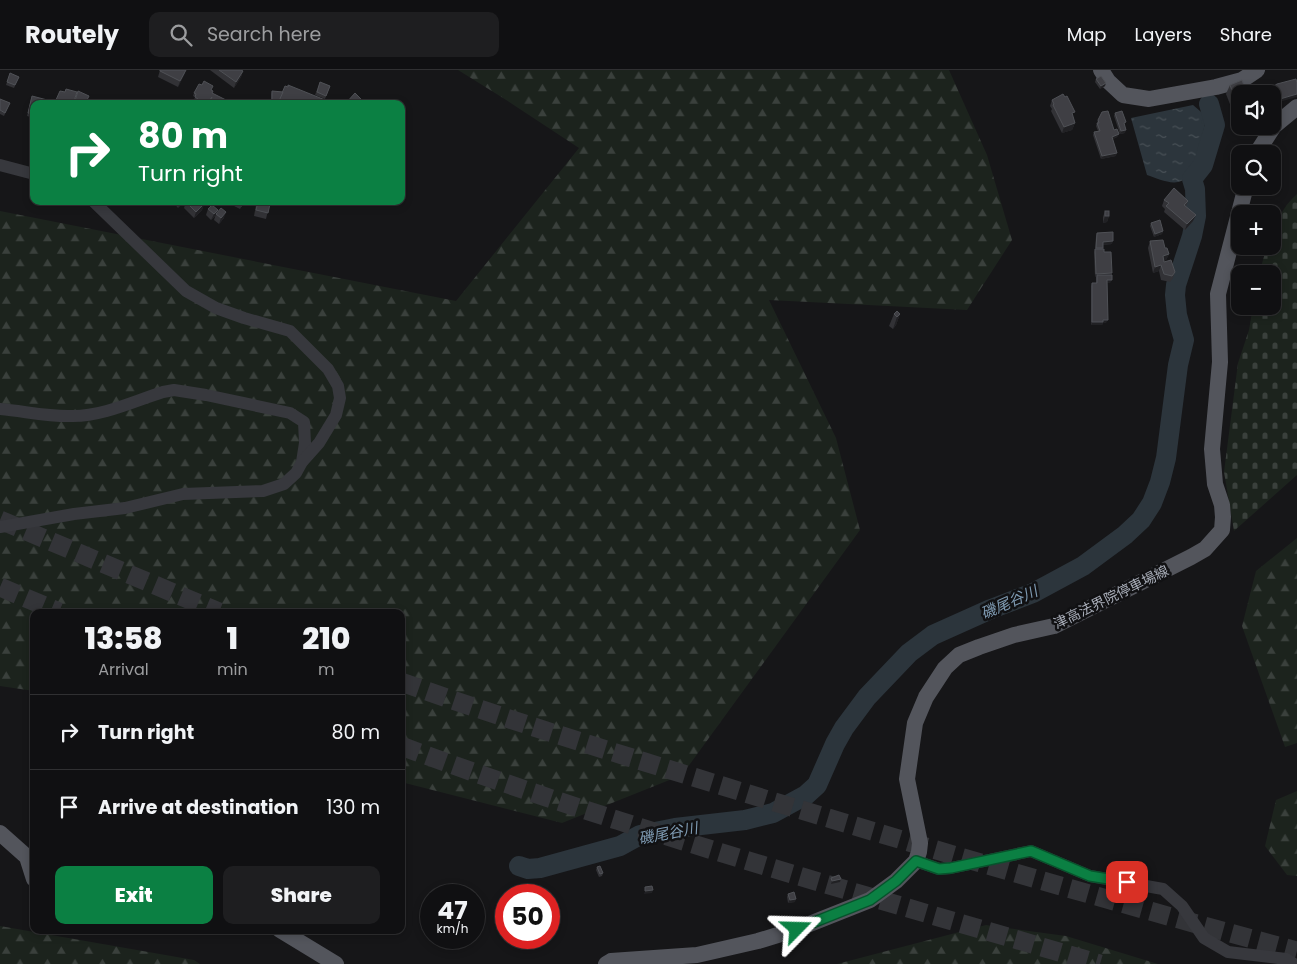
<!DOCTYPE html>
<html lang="en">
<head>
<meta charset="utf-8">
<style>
	:root { --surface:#101012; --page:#1e1e20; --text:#f1f3f6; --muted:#9c9d9f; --line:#303032; --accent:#0b8043 }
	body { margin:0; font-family:Poppins,"Noto Sans JP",sans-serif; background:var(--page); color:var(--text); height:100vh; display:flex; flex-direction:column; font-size:19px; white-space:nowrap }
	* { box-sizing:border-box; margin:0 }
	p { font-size:16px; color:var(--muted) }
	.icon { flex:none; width:28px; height:28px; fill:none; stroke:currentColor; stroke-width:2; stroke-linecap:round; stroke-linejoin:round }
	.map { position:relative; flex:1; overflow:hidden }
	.details { position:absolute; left:30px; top:539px; width:375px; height:325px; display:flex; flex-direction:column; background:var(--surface); border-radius:10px; box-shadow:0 2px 8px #0003,0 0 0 1px var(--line) }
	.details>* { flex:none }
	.hud { position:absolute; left:30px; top:30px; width:375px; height:105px; border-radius:10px; box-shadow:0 2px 8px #0003,0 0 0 1px var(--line); background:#0b8043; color:#fff; overflow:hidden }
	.fabs { position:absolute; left:1231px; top:15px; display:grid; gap:10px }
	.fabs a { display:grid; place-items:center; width:50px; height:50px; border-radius:10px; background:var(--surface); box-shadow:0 2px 8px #0003,0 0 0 1px var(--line); font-size:25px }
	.speed { position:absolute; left:420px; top:814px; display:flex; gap:10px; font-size:25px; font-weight:700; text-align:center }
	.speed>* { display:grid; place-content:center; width:65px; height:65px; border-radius:50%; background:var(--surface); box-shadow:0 2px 8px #0003,0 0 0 1px var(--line); line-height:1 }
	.speed small { font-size:12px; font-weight:400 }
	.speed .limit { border:8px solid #d22; background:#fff; color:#111 }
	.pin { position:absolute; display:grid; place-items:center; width:42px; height:42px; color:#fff; margin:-21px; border-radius:10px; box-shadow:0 2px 8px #0006 }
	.me { position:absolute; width:55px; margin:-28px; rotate:68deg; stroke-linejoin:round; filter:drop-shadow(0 0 4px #0008) }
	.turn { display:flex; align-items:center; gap:18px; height:105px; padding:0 25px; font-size:22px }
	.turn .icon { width:65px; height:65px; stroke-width:2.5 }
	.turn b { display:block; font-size:35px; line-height:42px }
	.eta { display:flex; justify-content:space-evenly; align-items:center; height:85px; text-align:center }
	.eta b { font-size:30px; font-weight:800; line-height:35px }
	.action { display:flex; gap:10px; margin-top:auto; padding:10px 25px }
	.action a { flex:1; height:58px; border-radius:10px; background:var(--accent); color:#fff; font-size:20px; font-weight:800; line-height:58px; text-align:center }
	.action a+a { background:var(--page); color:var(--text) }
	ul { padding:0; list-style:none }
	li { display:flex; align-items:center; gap:15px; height:75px; padding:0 25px; border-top:1px solid var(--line) }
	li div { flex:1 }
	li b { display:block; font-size:19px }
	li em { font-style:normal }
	header { display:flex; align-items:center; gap:30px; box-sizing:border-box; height:70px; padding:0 25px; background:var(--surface); border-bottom:1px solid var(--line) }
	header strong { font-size:24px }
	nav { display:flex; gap:28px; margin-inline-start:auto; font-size:18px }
	.search { width:350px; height:45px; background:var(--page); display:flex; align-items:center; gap:12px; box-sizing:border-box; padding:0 18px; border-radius:10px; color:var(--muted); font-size:19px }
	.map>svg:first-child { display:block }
	.forest { fill:url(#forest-firs) }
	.cemetery { fill:url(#cemetery-stones) }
	.water { fill:url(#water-ripples) }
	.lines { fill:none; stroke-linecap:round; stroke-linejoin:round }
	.stream { stroke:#2c353c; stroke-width:3 }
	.river { stroke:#2c353c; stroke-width:20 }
	.highway-tunnel { stroke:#333438; stroke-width:19; stroke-dasharray:19 9; stroke-linecap:butt }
	.minor { stroke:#37383d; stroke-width:12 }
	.major { stroke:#53555c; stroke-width:16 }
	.wall { fill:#323236 }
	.shaded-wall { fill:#212124 }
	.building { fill:#3f3f44; stroke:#4f5156 }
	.route-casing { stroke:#07532c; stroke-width:12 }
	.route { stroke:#0b8043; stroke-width:9 }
	.labels { text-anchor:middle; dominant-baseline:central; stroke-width:5; stroke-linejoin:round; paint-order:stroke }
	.street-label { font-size:14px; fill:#a8adb8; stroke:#111113 }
	.water-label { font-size:15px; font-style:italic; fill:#7f9bb3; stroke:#111113 }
</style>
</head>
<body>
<header>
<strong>Routely</strong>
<div class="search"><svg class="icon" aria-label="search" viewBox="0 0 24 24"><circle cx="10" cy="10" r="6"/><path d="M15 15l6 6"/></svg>Search here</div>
<nav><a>Map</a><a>Layers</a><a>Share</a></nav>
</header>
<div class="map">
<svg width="1297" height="894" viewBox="0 0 1297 894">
	<defs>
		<pattern id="forest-firs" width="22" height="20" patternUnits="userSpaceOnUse" patternTransform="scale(1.25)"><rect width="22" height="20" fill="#1c231d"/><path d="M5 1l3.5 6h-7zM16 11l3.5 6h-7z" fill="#3a403c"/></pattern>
		<pattern id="cemetery-stones" width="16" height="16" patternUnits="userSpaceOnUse" patternTransform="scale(1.25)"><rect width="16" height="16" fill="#1c231d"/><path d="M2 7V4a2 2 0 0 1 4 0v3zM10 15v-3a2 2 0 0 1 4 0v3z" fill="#3a403c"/></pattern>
		<pattern id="water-ripples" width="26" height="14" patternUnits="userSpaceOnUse" patternTransform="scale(1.25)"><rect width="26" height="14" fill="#2c353c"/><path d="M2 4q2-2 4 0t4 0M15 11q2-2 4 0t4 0" fill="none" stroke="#485056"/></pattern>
	</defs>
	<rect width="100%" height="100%" fill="#161618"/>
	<g class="forest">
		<path d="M 458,0 L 949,0 L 987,85 L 1012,170 L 967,240 L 769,230 L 836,368 L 860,460 L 682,705 L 562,753 L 401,712 L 401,542 L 34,542 L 34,621 L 0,616 L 0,141 L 456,231 L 579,78 L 503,28 Z"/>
		<path d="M 1297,468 L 1297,673 L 1285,677 L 1242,556 L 1256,501 Z"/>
		<path d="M 1297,721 L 1297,806 L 1287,805 L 1265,776 L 1276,730 Z"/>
		<path d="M 986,855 L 1066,866 L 1158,894 L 837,894 Z"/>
		<path d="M 0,856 L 194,890 L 200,894 L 0,894 Z"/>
	</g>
	<path class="cemetery" d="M 1297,124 L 1297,405 L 1234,461 L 1224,402 L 1238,293 L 1249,260 L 1253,236 L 1272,236 L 1272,204 L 1259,204 L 1267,176 L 1272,176 C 1273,156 1282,137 1297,124 Z"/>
	<path class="water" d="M 1193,35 L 1207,47 C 1202,62 1196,109 1178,112 C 1169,114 1156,108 1147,105 L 1131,48 Z"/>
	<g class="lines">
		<path class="stream" d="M 1203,52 L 1214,51"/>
		<path class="river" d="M 519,796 L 528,799 L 540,798 L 620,776 L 640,765 L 675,758 L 745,750 L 773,743 L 806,725 L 817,715 L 835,674 L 844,658 L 867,627 L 909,583 L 933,565 L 991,539 L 1033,523 L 1083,496 L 1125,465 L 1141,450 L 1152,433 L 1160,412 L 1166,388 L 1178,295 L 1184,270 L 1177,245 L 1175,225 L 1176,215 L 1192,166 L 1196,146 L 1195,119 L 1192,109 L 1203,95 L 1215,55 L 1209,34"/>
		<g class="highway-tunnel">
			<path d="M 0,450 L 219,542"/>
			<path d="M 0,517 L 59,542"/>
			<path d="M 401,612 C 522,655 645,692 768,730 C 944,783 1120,834 1297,881"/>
			<path d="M 401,676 C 630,761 866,825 1100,894"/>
		</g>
		<g class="minor">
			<path d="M 0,95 L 34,104"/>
			<path d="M 0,339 C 24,341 48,347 73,346 C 104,346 134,331 163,322 L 174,320 L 206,325 L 290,343 L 304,352 L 305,373 L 302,392"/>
			<path d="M 0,457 L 74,444 L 125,438 L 183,424 L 263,421 L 284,414 L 296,403 L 302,392 L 319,373 L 336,345 L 340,328 L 338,316 L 328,299 L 290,261 L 244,248 L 216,238 L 186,221 L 93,131"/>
			<path d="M 916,791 L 939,799 L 951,798 L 1031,781 L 1090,806 L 1163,819 L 1182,836 L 1204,868 L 1228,882 L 1286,889 L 1294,894"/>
		</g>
		<g class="major">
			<path d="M 1101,0 L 1108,11 L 1123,25 L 1149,29 L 1216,17 L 1242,10 L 1257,0"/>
			<path d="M 1256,84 L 1274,56 L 1297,37"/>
			<path d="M 0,763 L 27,787 L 34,809"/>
			<path d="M 280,860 L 336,894"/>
			<path d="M 606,894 L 611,891 L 697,885 L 758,871 L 797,859 L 870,830 L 896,811 L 916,791 L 919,782 L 920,773 L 907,709 L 915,653 L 926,627 L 945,598 L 959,585 L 979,577 L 1014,565 L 1054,556 L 1191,487 L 1205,479 L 1222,460 L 1223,447 L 1222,435 L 1215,414 L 1212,379 L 1220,292 L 1218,224 L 1246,116"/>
		</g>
	</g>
	<g class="wall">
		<path d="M 160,0 L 185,3 L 178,17 L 158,7 Z"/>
		<path d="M 210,0 L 241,0 L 243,1 L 241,7 L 234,18 Z"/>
		<path d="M 10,3 L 19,7 L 14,18 L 6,15 Z"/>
		<path d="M 1096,9 L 1105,16 L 1100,19 L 1095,12 Z"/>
		<path d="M 320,12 L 330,16 L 325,29 L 315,25 Z"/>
		<path d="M 1230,15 L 1240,24 L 1240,44 L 1235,47 L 1226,24 Z"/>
		<path d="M 211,20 L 208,34 L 199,34 L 194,30 L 195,27 L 193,26 L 194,23 Z"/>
		<path d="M 272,21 L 335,34 L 271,34 L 271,24 Z"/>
		<path d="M 0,29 L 10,33 L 4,46 L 0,44 Z"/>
		<path d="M 31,29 L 55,32 L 73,34 L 34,34 L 34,48 L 27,46 Z"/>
		<path d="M 1052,30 L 1073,48 L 1075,53 L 1072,60 L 1062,63 L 1051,41 L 1052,39 L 1050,36 Z"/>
		<path d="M 1115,43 L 1125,63 L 1120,64 L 1114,46 Z"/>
		<path d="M 1098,50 L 1114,60 L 1119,64 L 1117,67 L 1113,69 L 1116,86 L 1101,89 L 1093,65 L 1094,62 L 1098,61 L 1096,56 Z"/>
		<path d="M 1164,130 L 1188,131 L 1186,137 L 1193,151 L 1185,160 L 1164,142 L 1165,139 L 1162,136 Z"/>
		<path d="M 171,131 L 184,131 L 183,133 L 178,138 L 174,133 L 173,135 Z"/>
		<path d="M 216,131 L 230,131 L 227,136 Z"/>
		<path d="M 231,131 L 245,131 L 240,139 L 230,134 Z"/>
		<path d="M 254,131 L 273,131 L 271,136 L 269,136 L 266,149 L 254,146 L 256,135 L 253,135 Z"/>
		<path d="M 186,132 L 204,134 L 202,140 L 194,148 L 184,138 Z"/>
		<path d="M 208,139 L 218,140 L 215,146 L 211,150 L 206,145 Z"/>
		<path d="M 1105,141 L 1109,146 L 1107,152 L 1103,153 L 1103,147 Z"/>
		<path d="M 216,144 L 224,148 L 219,154 L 214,150 Z"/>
		<path d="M 1151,153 L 1163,161 L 1162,164 L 1154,167 L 1150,156 Z"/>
		<path d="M 1097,163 L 1112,174 L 1103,175 L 1103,179 L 1112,203 L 1110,213 L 1107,213 L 1106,253 L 1103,253 L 1102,255 L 1091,255 L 1091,216 L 1092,213 L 1096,213 L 1096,207 L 1095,207 L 1094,182 L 1095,179 L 1096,166 Z"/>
		<path d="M 1150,171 L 1165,178 L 1169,184 L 1166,190 L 1163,191 L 1175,202 L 1173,208 L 1170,212 L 1161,210 L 1159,201 L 1153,203 L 1148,178 Z"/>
		<path d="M 894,244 L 900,244 L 896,255 L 893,259 L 889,256 Z"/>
		<path d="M 597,797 L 603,803 L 602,806 L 599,807 L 596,800 Z"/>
		<path d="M 788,824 L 795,832 L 788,833 L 787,827 Z"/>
	</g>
	<g class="shaded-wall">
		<path d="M 186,0 L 185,3 L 178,17 L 180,11 Z"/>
		<path d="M 243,1 L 241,7 L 234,18 L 236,12 Z"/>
		<path d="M 1106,13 L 1105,16 L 1100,19 L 1101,16 Z"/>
		<path d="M 1297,24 L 1297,27 L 1279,32 L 1280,29 Z"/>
		<path d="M 272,31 L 279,31 L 278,34 L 271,34 Z"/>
		<path d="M 1281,33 L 1280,36 L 1273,38 L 1274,35 Z"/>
		<path d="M 1240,37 L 1240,44 L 1235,47 L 1238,38 Z"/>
		<path d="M 1280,42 L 1279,45 L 1272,49 L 1272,46 Z"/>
		<path d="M 1075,53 L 1072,60 L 1062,63 L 1064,57 Z"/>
		<path d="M 1126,60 L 1125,63 L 1120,64 L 1121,61 Z"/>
		<path d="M 1119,64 L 1117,67 L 1111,70 L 1112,67 Z"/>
		<path d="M 406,72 L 403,81 L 401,82 L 401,77 Z"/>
		<path d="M 1117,83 L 1116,86 L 1101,89 L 1102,86 Z"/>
		<path d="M 181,131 L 184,131 L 183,133 L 178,138 Z"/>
		<path d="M 255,131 L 273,131 L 271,136 L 257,135 L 258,132 L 256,135 L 253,135 Z"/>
		<path d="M 204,134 L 202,140 L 194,148 L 196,142 Z"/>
		<path d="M 218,140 L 215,146 L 211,150 L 214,144 Z"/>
		<path d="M 226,142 L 224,148 L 219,154 L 221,148 Z"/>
		<path d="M 1196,145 L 1193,151 L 1185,160 L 1187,154 Z"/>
		<path d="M 1105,146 L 1109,146 L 1107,152 L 1103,153 Z"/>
		<path d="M 1163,161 L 1162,164 L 1154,167 L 1155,164 Z"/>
		<path d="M 1113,171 L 1112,174 L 1102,175 L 1103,172 Z"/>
		<path d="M 1169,184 L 1166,190 L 1160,192 L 1163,186 Z"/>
		<path d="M 1161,195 L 1159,201 L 1153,203 L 1155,197 Z"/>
		<path d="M 1112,203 L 1111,206 L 1097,205 L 1096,207 L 1095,207 L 1096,204 Z"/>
		<path d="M 1107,210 L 1112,210 L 1110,213 L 1106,213 Z"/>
		<path d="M 900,244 L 896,255 L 893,259 L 897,247 Z"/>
		<path d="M 1103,250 L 1108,250 L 1106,253 L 1103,253 L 1102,255 L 1091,255 L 1092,252 Z"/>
		<path d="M 841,809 L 840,812 L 831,814 L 832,811 Z"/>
		<path d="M 653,820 L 652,823 L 644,824 L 645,821 Z"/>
		<path d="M 796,829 L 795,832 L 788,833 L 790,830 Z"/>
	</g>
	<g class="building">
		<path d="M 160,0 L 186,0 L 180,11 L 160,1 Z"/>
		<path d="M 219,0 L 241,0 L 243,1 L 236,12 Z"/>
		<path d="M 10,3 L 19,7 L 15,15 L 7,12 Z"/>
		<path d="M 1101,6 L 1106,13 L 1101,16 L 1096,9 Z"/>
		<path d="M 1296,9 L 1297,13 L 1297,24 L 1280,29 L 1281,33 L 1274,35 L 1274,31 L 1272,32 L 1272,24 L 1270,24 L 1269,20 L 1275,18 L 1274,16 L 1277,14 Z"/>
		<path d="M 1242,10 L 1247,24 L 1240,24 L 1240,37 L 1238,38 L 1230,15 Z"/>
		<path d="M 204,11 L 213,16 L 211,20 L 213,21 L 212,23 L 234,34 L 208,34 L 212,27 L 207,34 L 205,34 L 195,27 L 196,24 L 194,23 L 199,14 L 202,15 Z"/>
		<path d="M 320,12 L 330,16 L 326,26 L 317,22 Z"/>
		<path d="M 288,15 L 335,34 L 287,34 L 279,30 L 285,16 L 288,17 Z"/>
		<path d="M 66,19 L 77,22 L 73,34 L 34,34 L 34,44 L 28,43 L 32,26 L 55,32 L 60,21 L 65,22 Z"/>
		<path d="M 78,21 L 89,26 L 85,34 L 74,34 Z"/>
		<path d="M 272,21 L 283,22 L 279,31 L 272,31 Z"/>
		<path d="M 355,23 L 366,34 L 348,34 L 346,33 Z"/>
		<path d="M 1063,24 L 1065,27 L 1067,26 L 1075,42 L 1072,43 L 1075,53 L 1064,57 L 1053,35 L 1054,34 L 1052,30 Z"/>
		<path d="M 0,29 L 10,33 L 5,43 L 0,40 Z"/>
		<path d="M 1276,35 L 1280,42 L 1272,46 L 1272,37 Z"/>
		<path d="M 1108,41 L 1114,60 L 1117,59 L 1119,64 L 1112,67 L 1117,83 L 1102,86 L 1094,62 L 1100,61 L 1097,53 L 1099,53 L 1098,50 L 1102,42 Z"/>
		<path d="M 1122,41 L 1126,52 L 1124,53 L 1126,60 L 1121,61 L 1115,43 Z"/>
		<path d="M 401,67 L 406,72 L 401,77 Z"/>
		<path d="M 1174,118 L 1188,131 L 1184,135 L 1196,145 L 1187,154 L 1166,136 L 1169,133 L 1164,130 Z"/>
		<path d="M 187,131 L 201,131 L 204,134 L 196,142 L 186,132 Z"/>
		<path d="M 232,131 L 244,131 L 242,136 Z"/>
		<path d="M 258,132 L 270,134 L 268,143 L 256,140 Z"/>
		<path d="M 212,135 L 218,140 L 214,144 L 208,139 Z"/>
		<path d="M 221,138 L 226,142 L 221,148 L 216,144 Z"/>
		<rect x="1105" y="141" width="4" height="5"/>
		<path d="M 1160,150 L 1163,161 L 1155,164 L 1151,153 Z"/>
		<path d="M 1113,162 L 1113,171 L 1103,172 L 1103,178 L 1096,178 L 1097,163 Z"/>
		<path d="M 1163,170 L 1165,178 L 1167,178 L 1169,184 L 1163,186 L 1164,192 L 1171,190 L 1175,202 L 1172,206 L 1164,204 L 1161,195 L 1155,197 L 1150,171 Z"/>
		<path d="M 1095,179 L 1104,179 L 1104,182 L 1111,182 L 1112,203 L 1096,204 Z"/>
		<path d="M 1097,205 L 1112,205 L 1112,210 L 1107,210 L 1108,250 L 1103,250 L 1103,252 L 1092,252 L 1092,213 L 1097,213 Z"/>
		<path d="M 897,241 L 900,244 L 897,247 L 894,244 Z"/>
		<path d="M 600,796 L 603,803 L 600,804 L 597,797 Z"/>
		<path d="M 839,805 L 841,809 L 832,811 L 831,808 Z"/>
		<path d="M 652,816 L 653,820 L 645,821 L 645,817 Z"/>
		<path d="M 794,822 L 796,829 L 790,830 L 788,824 Z"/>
	</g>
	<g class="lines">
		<defs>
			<path id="route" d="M 797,859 L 870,830 L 896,811 L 916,791 L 939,799 L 951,798 L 1031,781 L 1090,806 L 1127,812"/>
		</defs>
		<use href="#route" class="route-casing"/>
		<use href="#route" class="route"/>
	</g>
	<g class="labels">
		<g class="street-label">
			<text transform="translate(1111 527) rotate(-26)">津高法界院停車場線</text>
		</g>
		<g class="water-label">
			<text transform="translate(1009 532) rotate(-24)">磯尾谷川</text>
			<text transform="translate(668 763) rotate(-11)">磯尾谷川</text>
		</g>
	</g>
</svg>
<div class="fabs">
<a><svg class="icon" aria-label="sound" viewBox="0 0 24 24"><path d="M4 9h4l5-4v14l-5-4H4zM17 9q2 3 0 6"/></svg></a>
<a><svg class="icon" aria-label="search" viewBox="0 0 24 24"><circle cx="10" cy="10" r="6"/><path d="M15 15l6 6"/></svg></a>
<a>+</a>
<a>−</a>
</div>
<div class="speed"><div>47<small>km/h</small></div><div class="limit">50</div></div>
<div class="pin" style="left:1127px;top:812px;background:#d93025"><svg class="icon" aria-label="arrive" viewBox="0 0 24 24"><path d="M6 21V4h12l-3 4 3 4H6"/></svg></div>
<svg class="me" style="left:797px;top:859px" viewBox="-20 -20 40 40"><path d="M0-17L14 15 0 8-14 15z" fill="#0b8043" stroke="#fff" stroke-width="4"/></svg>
<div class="hud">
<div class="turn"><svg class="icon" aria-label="right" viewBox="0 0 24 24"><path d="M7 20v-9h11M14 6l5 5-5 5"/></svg><div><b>80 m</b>Turn right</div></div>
</div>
<section class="details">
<div class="eta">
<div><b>13:58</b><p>Arrival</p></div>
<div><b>1</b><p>min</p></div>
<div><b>210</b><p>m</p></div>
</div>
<ul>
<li><svg class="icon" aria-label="right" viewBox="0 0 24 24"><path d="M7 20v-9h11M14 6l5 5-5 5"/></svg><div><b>Turn right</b></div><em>80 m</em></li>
<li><svg class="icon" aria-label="arrive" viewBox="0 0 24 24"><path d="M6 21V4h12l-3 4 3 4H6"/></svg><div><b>Arrive at destination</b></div><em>130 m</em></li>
</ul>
<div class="action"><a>Exit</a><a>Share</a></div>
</section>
</div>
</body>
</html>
